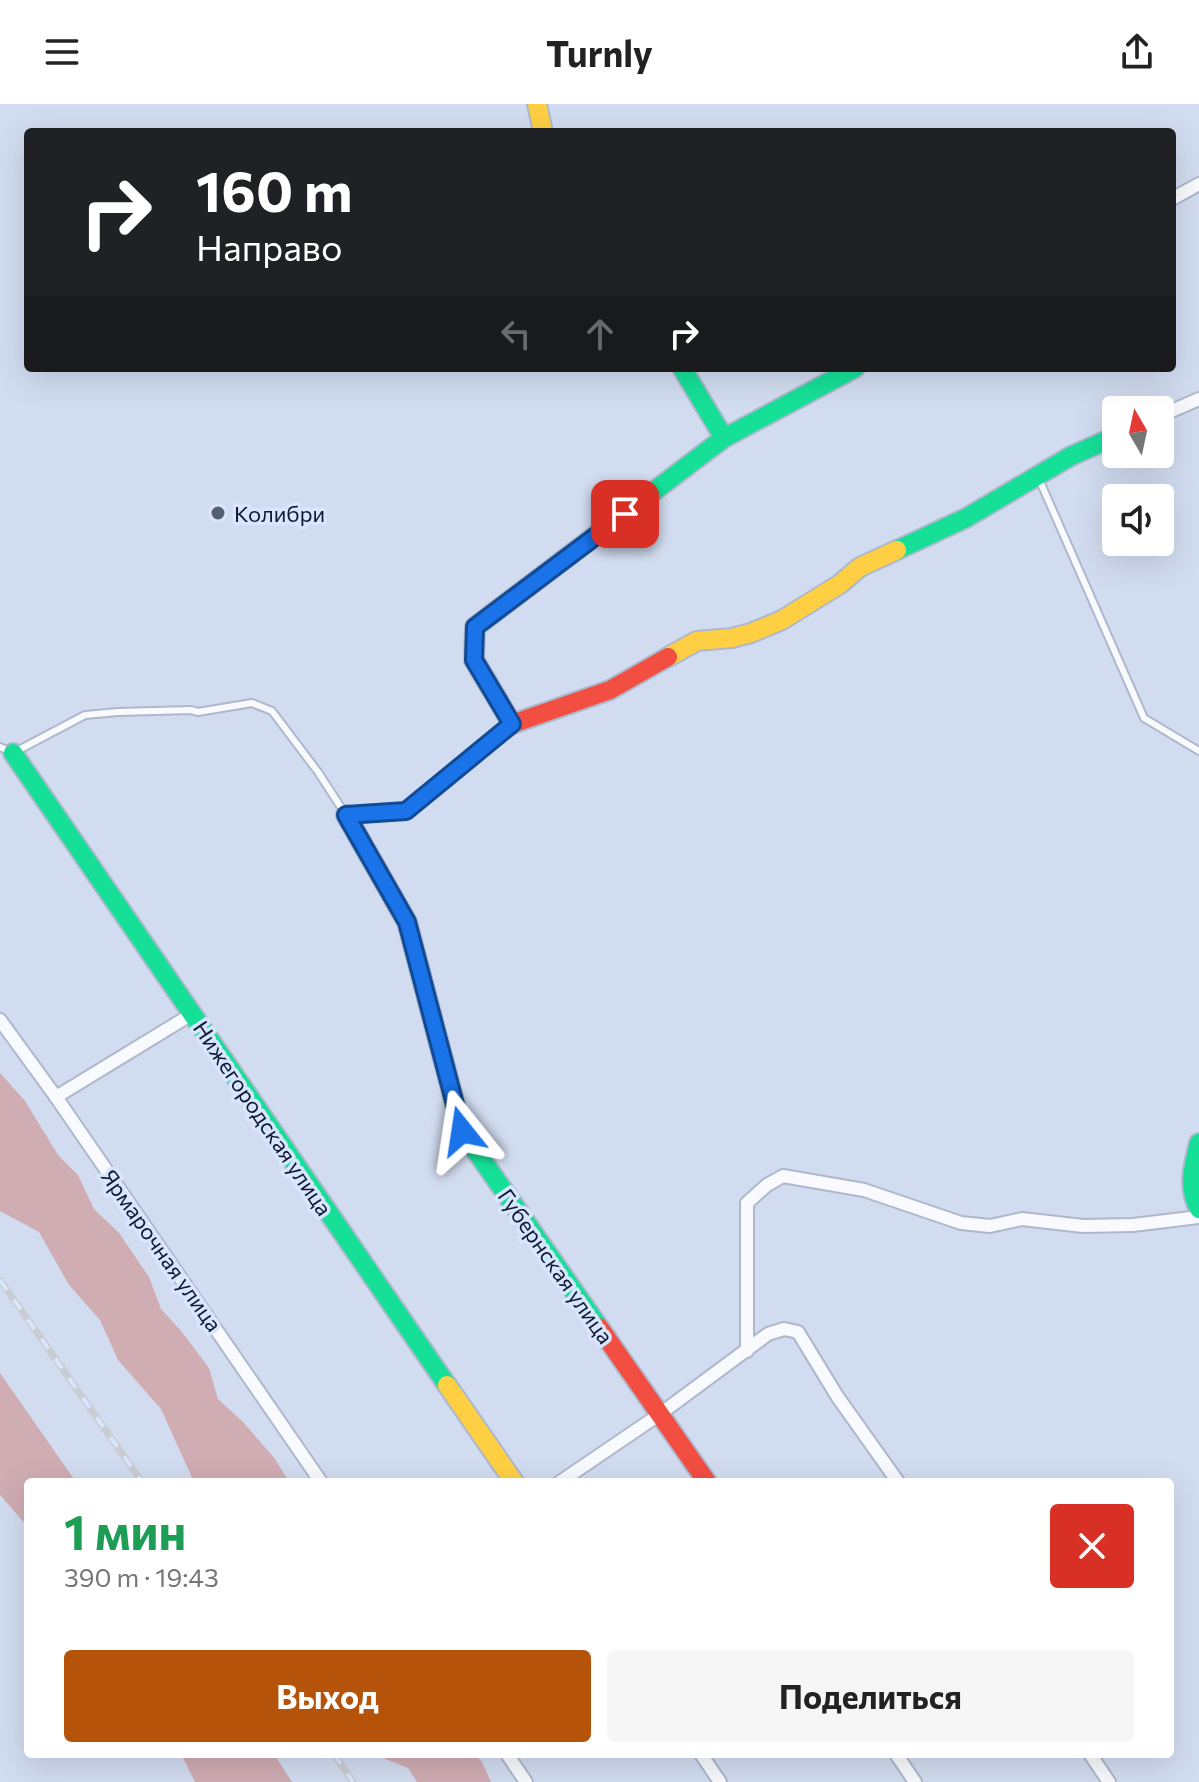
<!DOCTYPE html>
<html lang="ru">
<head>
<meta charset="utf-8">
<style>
	:root { --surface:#fff; --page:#f6f6f6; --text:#222; --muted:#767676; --accent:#b45309 }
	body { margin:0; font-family:Commissioner,sans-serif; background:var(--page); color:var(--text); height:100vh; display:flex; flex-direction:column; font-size:30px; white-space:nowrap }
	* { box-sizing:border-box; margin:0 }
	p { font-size:26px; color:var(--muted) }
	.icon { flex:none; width:44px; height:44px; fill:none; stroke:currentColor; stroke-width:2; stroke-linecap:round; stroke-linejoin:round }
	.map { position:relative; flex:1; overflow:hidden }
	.side { position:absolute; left:24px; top:1374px; width:1150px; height:280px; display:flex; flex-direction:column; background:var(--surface); border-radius:8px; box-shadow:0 8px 32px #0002 }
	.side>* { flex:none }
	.top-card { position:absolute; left:24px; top:24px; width:1152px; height:244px; border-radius:8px; box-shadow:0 8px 32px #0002; background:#202124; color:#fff; overflow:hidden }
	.needle { width:52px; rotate:351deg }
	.fabs { position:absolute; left:1102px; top:292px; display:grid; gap:16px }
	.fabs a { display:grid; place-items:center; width:72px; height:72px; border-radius:8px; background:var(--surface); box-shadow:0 8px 32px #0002; font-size:40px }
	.pin { position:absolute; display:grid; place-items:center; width:68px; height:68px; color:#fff; margin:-34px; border-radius:16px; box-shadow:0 4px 12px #0006 }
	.me { position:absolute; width:88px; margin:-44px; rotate:345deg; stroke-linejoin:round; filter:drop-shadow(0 0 6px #0008) }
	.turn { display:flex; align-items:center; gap:28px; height:168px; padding:0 40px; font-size:36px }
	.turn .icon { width:104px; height:104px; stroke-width:2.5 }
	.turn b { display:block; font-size:56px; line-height:68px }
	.lanes { display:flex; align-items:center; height:76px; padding:0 40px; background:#0003; justify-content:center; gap:40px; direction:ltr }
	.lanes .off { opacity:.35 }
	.round { display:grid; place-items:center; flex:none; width:84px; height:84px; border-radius:8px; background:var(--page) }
	.overview { display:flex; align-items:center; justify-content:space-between; height:136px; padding:0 40px }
	h1 { font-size:48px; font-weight:700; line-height:60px; color:#1e9e55 }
	.action { display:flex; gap:16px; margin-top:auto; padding:16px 40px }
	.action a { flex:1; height:92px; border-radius:8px; background:var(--accent); color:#fff; font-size:32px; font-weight:700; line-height:92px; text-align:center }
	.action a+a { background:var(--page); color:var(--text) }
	header { display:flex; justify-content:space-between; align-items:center; height:104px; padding:0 40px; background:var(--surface); font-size:36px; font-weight:700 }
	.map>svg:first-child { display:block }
	.forest { fill:#d0acb3 }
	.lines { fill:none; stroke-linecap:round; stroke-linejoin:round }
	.lane-casing { stroke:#aeb8cc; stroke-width:10 }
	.street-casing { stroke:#aeb8cc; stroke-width:16 }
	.fast-casing { stroke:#aeb8cc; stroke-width:22 }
	.slow-casing { stroke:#aeb8cc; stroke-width:22 }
	.jam-casing { stroke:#aeb8cc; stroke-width:22 }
	.lane { stroke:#f8fafd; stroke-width:6 }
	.street { stroke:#f8fafd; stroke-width:12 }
	.fast { stroke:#16e098; stroke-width:18 }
	.slow { stroke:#ffcf43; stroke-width:18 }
	.jam { stroke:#f24e42; stroke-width:18 }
	.rail-casing { stroke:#c9ccd1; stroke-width:7 }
	.rail { stroke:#d8e5fe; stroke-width:4; stroke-dasharray:12; stroke-linecap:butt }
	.route-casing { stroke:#114b97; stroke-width:20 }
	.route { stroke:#1a73e8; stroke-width:14 }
	.poi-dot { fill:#535e73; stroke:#d8e5fe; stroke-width:3 }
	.labels { text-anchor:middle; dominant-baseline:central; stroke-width:7; stroke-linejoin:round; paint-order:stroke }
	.poi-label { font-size:22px; fill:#0f1a30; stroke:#d8e5fe; text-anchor:start }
	.street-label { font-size:22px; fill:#0f1a30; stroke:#d8e5fe }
</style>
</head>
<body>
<header><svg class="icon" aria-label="menu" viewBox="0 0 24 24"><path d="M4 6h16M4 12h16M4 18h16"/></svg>Turnly<svg class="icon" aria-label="share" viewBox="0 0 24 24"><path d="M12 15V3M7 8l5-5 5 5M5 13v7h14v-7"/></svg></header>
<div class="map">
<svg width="1199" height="1678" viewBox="0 0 1199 1678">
	<rect width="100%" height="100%" fill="#d2dcf0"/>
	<g class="forest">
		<path d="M 0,969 L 25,997 L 58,1051 L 78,1071 L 94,1105 L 119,1129 L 149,1173 L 161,1205 L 182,1228 L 209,1264 L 218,1295 L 243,1318 L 275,1355 L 289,1378 L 194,1378 L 161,1305 L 118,1256 L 100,1216 L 69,1181 L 39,1128 L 0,1107 Z"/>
		<path d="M 0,1269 L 76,1378 L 28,1378 L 28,1423 L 0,1391 Z"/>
		<path d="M 181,1650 L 274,1650 L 292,1678 L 195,1678 Z"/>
		<path d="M 380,1650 L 475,1650 L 482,1658 L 491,1678 L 417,1678 L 408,1664 L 383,1654 Z"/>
	</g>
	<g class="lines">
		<defs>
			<g id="lane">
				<path d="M 1039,375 L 1144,614 L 1199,647"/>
				<path d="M 0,643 L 13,649 L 85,611 L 118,608 L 191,606 L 198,608 L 252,599 L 272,607 L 318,668 L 346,711 L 406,707 L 511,621"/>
			</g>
			<g id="street">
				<path d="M 1172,95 L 1199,80"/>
				<path d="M 1160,312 L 1199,295"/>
				<path d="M 0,916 L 56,993 L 321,1378"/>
				<path d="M 56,993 L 192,910"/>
				<path d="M 747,1247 L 747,1099 L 767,1081 L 783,1072 L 864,1086 L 961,1119 L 990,1122 L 1022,1115 L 1083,1122 L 1133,1121 L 1199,1113"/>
				<path d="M 560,1378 L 660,1310 L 768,1230 L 784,1225 L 798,1228 L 837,1292 L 898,1378"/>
				<path d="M 507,1650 L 526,1678"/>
				<path d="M 701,1650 L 720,1678"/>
				<path d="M 896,1650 L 915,1678"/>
				<path d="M 1090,1650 L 1109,1678"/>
			</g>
			<g id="fast">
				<path d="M 682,264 L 724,334"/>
				<path d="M 897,446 L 966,414 L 1071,352 L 1116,332"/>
				<path d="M 489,581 L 474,556 L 475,523 L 724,334 L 855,264"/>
				<path d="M 13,649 L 447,1281"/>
				<path d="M 346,711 L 407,818 L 462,1027 L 599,1223"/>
				<path d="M 1199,1039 C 1193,1062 1187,1083 1199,1105"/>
			</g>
			<g id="slow">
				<path d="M 537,0 L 543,28"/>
				<path d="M 668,553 L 697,537 L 732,534 L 751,529 L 782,516 L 840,480 L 860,463 L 897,446"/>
				<path d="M 447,1281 L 514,1378"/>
			</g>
			<g id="jam">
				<path d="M 489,581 L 512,620 L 610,586 L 668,553"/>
				<path d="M 599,1223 L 707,1378"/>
			</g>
		</defs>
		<use href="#lane" class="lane-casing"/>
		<use href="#street" class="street-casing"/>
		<use href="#fast" class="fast-casing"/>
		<use href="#slow" class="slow-casing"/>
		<use href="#jam" class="jam-casing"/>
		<use href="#lane" class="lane"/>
		<use href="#street" class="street"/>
		<use href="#fast" class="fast"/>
		<use href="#slow" class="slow"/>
		<use href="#jam" class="jam"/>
		<defs>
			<g id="rail">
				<path d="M 0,1176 L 142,1378"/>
				<path d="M 334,1650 L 353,1678"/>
			</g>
		</defs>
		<use href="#rail" class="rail-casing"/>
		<use href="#rail" class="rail"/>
	</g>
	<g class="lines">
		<defs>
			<path id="route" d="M 462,1027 L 407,818 L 346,711 L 406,707 L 512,620 L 474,556 L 475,523 L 625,410"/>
		</defs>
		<use href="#route" class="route-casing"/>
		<use href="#route" class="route"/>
	</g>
	<circle class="poi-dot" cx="218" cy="409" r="8"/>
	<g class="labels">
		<g class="poi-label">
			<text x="234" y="409">Колибри</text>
		</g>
		<g class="street-label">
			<text transform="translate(263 1014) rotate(56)">Нижегородская улица</text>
			<text transform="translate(162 1146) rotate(55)">Ярмарочная улица</text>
			<text transform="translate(556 1162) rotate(55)">Губернская улица</text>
		</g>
	</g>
</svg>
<div class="fabs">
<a><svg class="needle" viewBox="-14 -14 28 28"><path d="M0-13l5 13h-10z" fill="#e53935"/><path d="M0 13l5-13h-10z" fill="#767676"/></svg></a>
<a><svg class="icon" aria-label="sound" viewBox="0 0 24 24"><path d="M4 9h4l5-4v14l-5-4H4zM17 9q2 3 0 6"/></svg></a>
</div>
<div class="pin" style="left:625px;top:410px;background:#d93025"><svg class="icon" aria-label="arrive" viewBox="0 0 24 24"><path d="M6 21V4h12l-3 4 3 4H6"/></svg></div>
<svg class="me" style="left:462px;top:1027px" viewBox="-20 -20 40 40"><path d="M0-17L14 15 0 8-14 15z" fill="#1a73e8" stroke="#fff" stroke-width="4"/></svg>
<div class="top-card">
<div class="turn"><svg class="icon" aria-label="right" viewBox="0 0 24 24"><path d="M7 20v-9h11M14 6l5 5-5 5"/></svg><div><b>160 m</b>Направо</div></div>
<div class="lanes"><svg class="icon off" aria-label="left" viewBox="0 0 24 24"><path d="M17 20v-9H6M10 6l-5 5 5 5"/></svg><svg class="icon off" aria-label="ahead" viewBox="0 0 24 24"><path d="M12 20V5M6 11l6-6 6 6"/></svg><svg class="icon" aria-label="right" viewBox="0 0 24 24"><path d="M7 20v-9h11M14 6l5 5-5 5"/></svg></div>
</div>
<section class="side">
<div class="overview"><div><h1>1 мин</h1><p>390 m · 19:43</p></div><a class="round" style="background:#d93025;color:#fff"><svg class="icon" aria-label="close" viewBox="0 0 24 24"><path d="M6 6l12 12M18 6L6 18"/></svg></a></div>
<div class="action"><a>Выход</a><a>Поделиться</a></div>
</section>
</div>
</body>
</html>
